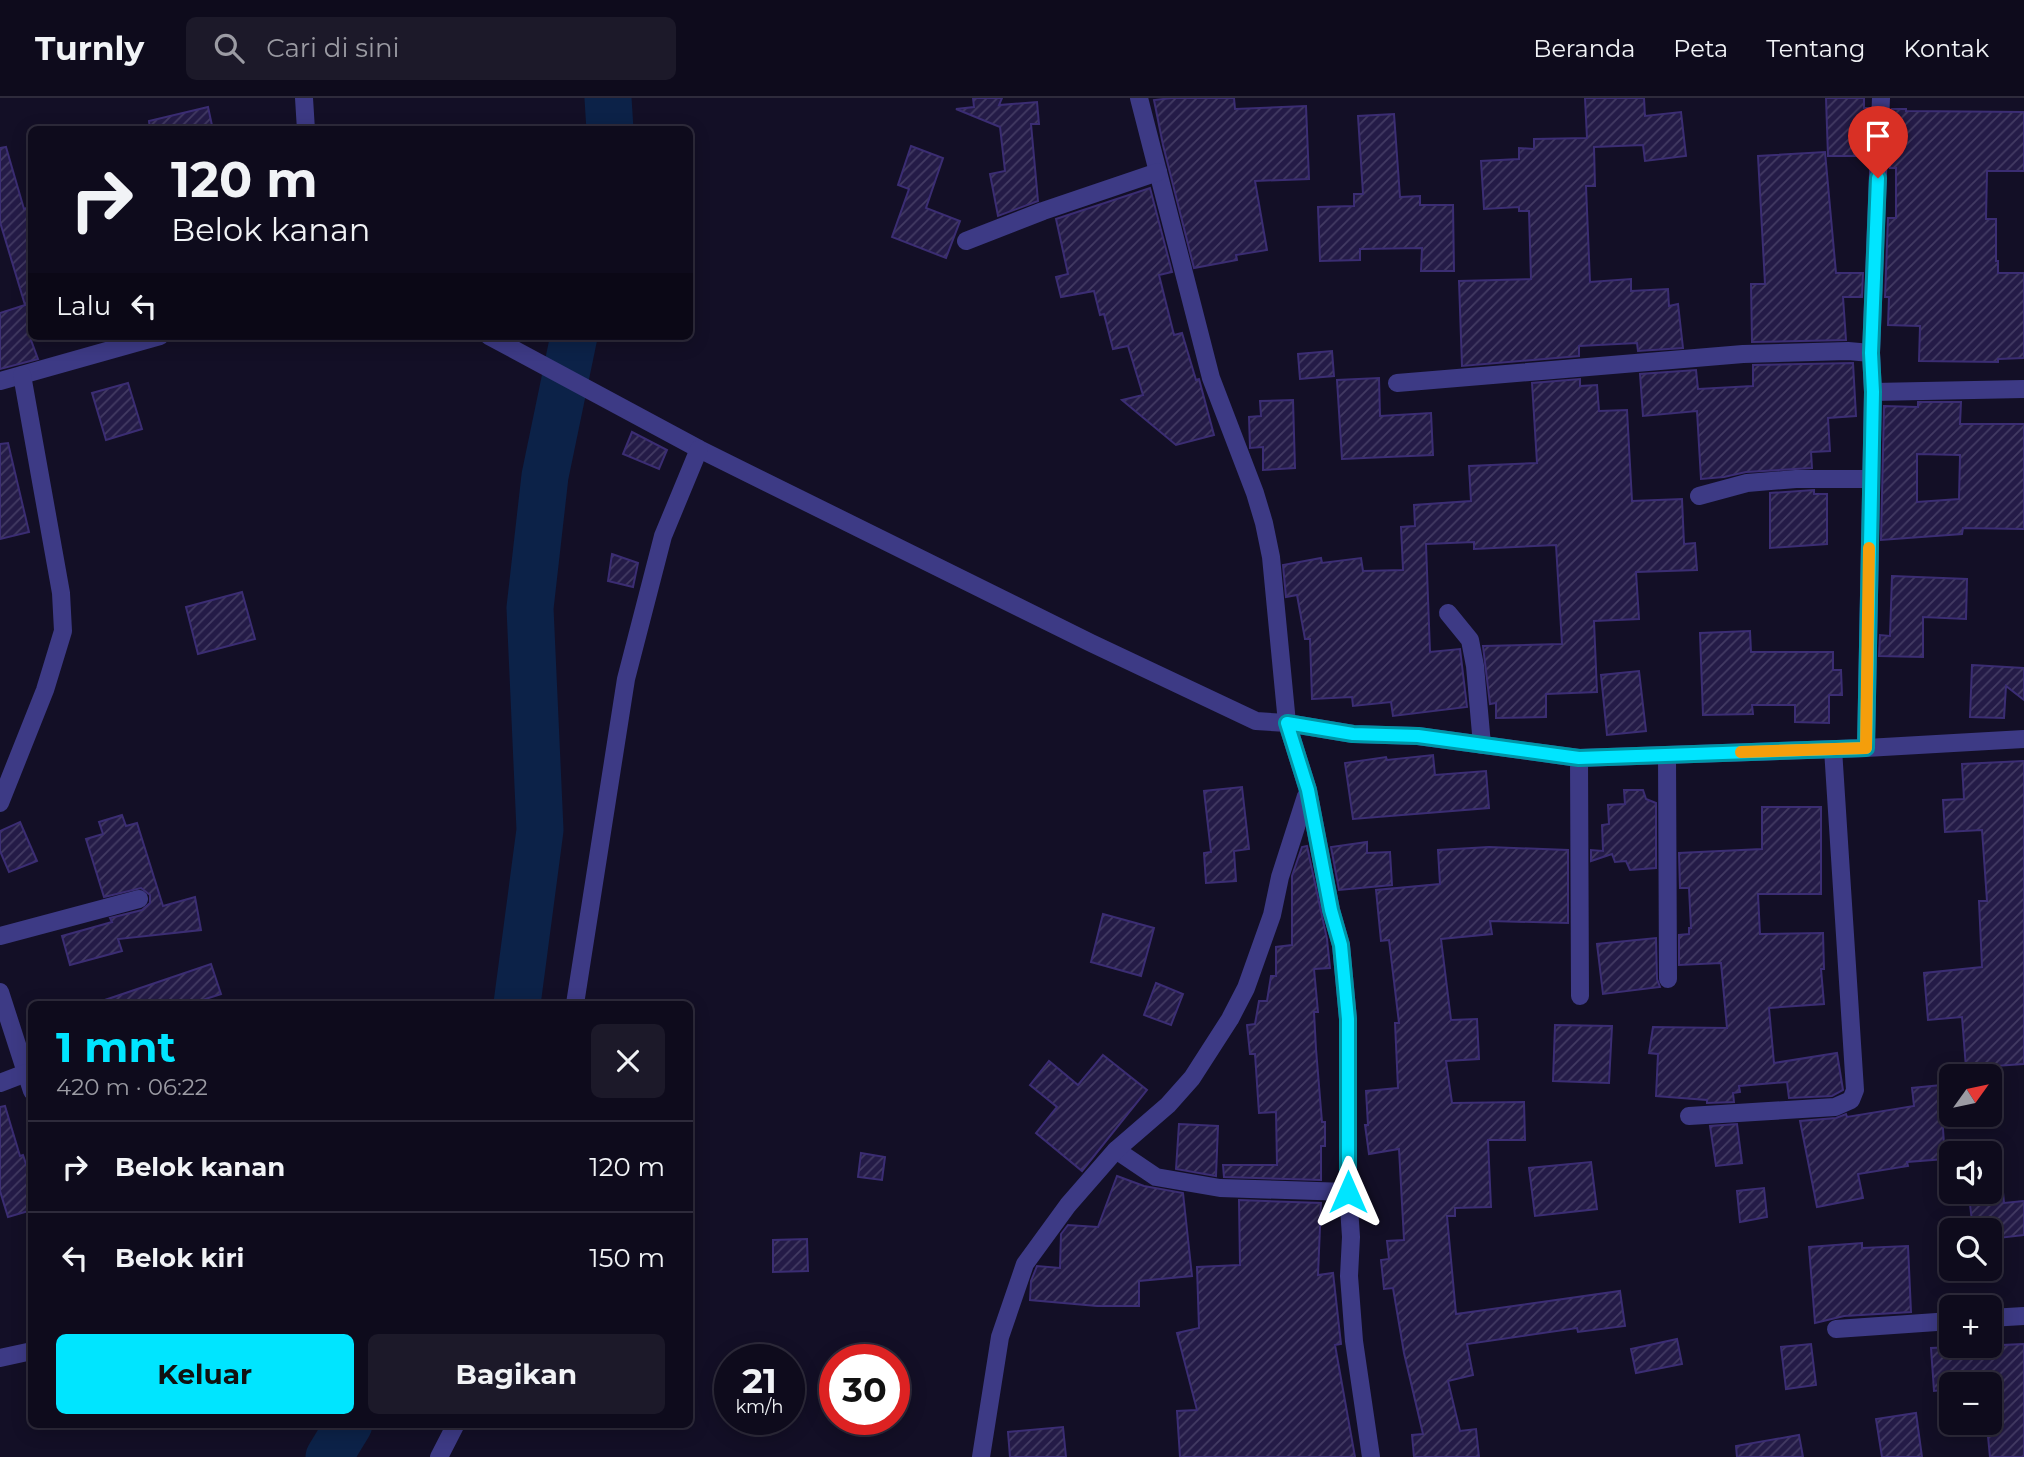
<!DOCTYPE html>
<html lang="id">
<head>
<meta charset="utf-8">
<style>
	:root { --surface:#0e0b1c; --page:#1c1929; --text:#f1f3f6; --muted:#9b9ba3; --line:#2e2b3b; --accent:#00e5ff }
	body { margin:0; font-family:Montserrat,sans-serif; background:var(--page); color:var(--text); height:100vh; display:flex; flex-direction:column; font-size:26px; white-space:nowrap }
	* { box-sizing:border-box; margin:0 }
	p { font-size:23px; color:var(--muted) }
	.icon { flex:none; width:38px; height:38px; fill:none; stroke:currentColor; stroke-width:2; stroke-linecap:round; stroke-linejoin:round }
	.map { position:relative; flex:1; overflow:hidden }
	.panel { position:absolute; left:28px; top:903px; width:665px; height:427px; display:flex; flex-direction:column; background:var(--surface); border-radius:10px; box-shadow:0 4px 18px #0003,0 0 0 2px var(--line) }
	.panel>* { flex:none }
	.hud { position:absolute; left:28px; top:28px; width:665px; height:214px; border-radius:10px; box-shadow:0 4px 18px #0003,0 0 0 2px var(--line); background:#0e0b1c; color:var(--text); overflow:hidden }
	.needle { width:46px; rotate:57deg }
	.fabs { position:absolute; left:1939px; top:966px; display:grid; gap:14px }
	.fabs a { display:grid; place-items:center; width:63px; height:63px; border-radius:10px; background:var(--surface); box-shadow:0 4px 18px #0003,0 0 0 2px var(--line); font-size:35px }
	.speed { position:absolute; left:714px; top:1246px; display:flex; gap:14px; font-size:35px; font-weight:700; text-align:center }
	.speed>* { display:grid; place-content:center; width:91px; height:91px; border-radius:50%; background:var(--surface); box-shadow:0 4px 18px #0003,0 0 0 2px var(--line); line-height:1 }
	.speed small { font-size:18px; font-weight:400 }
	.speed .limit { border:10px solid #d22; background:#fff; color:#111 }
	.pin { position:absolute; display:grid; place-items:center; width:60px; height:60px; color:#fff; margin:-72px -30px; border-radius:50% 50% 50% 0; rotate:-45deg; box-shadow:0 0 7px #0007 }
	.pin .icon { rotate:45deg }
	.me { position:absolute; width:77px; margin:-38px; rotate:0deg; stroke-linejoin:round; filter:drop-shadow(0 0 5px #0008) }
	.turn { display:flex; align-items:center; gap:24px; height:147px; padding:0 28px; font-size:32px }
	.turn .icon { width:91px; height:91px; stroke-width:2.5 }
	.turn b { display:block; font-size:49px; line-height:60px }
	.then { display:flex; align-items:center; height:66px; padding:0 28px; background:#0003; gap:14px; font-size:26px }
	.round { display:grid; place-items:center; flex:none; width:74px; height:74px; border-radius:10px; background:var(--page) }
	.overview { display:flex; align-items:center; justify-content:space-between; height:119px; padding:0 28px }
	h1 { font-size:42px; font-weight:700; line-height:52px; color:var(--accent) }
	.primary-button { display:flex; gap:14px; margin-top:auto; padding:14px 28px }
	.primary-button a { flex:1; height:80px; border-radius:10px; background:var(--accent); color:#111; font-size:28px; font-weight:700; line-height:80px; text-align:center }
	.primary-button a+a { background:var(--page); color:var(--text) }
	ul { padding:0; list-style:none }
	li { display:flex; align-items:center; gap:21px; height:91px; padding:0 28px; border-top:2px solid var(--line) }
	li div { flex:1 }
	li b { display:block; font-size:26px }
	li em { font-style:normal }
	header { display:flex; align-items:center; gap:42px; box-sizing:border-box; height:98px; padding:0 35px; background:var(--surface); border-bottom:2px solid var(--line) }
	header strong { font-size:33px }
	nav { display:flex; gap:38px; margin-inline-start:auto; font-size:24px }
	.search { width:490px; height:63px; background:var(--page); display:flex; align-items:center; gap:18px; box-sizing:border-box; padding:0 24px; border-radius:10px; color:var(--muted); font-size:26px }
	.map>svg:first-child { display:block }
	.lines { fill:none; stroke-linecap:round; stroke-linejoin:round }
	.river { stroke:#0c2248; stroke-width:47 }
	.building { fill:url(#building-hatch); stroke:#3b2d73; stroke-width:2; fill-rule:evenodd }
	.minor { stroke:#3d3a85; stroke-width:18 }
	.route-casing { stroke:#0095a6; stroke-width:18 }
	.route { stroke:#00e5ff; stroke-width:12 }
	.slow { stroke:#f59e0b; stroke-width:12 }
</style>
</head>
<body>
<header>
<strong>Turnly</strong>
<div class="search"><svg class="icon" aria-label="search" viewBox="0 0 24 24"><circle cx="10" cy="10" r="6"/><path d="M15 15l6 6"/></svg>Cari di sini</div>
<nav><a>Beranda</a><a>Peta</a><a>Tentang</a><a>Kontak</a></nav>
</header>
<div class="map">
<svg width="2024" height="1359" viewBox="0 0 2024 1359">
	<defs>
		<pattern id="building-hatch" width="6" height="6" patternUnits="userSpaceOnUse" patternTransform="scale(1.75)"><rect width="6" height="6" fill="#241b47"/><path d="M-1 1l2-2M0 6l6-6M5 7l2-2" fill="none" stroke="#433b63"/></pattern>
	</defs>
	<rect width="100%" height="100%" fill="#130f26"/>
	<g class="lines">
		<g class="river">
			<path d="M 608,0 L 610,32"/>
			<path d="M 517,906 L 540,732 L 530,510 L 545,378 L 574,238"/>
			<path d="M 329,1359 L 349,1326"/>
		</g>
	</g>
	<g class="building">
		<path d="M 973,0 L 1002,0 L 999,7 L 1037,4 L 1039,26 L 1031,26 L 1038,103 L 998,118 L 990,76 L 1005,73 L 1000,29 L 956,11 L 974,9 Z"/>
		<path d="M 1172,0 L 1234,0 L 1235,11 L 1306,8 L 1309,81 L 1255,83 L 1267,152 L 1236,157 L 1237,162 L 1194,170 L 1163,47 L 1154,2 Z"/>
		<path d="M 1585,0 L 1644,0 L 1645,18 L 1681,14 L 1686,58 L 1645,63 L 1643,47 L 1594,49 L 1595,88 L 1586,88 L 1590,184 L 1631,181 L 1631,193 L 1668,191 L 1669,208 L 1678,206 L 1683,250 L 1638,253 L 1637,245 L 1579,248 L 1579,258 L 1462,268 L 1459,183 L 1531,181 L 1529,113 L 1519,113 L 1519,109 L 1484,111 L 1481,63 L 1519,61 L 1519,50 L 1534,51 L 1534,41 L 1587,40 Z"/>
		<path d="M 1826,0 L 1864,0 L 1864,10 L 1869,10 L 1867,58 L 1828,58 Z"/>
		<path d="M 208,9 L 213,32 L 150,32 L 149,23 Z"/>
		<path d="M 1892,11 L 1906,11 L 1906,13 L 2024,14 L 2024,73 L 1987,73 L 1986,121 L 1996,121 L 1996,163 L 1998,163 L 1998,175 L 2024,175 L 2024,260 L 1998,261 L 1998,264 L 1919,263 L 1920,228 L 1888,227 L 1889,199 L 1885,199 L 1888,120 L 1896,120 L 1896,70 L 1890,70 Z"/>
		<path d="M 1394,16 L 1400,99 L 1420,98 L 1420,107 L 1453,107 L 1454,173 L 1421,173 L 1422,150 L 1360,151 L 1360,162 L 1320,163 L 1318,109 L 1354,108 L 1354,96 L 1363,96 L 1358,18 Z"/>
		<path d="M 911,48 L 943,60 L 926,110 L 960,123 L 946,160 L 892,139 L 909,91 L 898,87 Z"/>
		<path d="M 6,49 L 24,111 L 32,108 L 31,242 L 38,261 L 0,271 L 0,215 L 25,207 L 0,124 L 0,50 Z"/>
		<path d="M 1825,54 L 1836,175 L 1863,175 L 1862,199 L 1843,199 L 1846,242 L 1752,244 L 1751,186 L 1765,186 L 1758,58 Z"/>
		<path d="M 1150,90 L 1172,174 L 1159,177 L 1174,237 L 1182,235 L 1196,282 L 1199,281 L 1214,337 L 1176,347 L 1122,302 L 1143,297 L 1128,248 L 1113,251 L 1104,216 L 1100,217 L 1094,193 L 1061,199 L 1056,179 L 1068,176 L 1056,121 Z"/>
		<path d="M 1332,253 L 1334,278 L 1300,281 L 1298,256 Z"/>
		<path d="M 1853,265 L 1856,318 L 1828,320 L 1830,353 L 1811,354 L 1812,370 L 1746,374 L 1724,379 L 1701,381 L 1697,313 L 1643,318 L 1640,276 L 1696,272 L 1698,291 L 1753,288 L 1753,267 Z"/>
		<path d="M 1379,280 L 1380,318 L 1431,315 L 1433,357 L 1342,361 L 1337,282 Z"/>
		<path d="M 1580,281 L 1580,288 L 1597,287 L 1599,313 L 1627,312 L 1632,403 L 1682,401 L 1684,446 L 1695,445 L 1697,472 L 1636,474 L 1639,521 L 1594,523 L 1597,594 L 1546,596 L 1546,619 L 1496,620 L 1496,605 L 1490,606 L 1483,548 L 1562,546 L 1556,447 L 1474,451 L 1474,444 L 1426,446 L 1430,554 L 1460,551 L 1467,609 L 1393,618 L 1391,604 L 1353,608 L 1352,599 L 1312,601 L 1310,541 L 1305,541 L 1297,497 L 1286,499 L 1283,467 L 1321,460 L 1322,465 L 1361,460 L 1363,473 L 1403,472 L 1401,429 L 1415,428 L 1414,407 L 1471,403 L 1469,368 L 1537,365 L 1532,285 Z"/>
		<path d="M 128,285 L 142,331 L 106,342 L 92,295 Z"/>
		<path d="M 1293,302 L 1295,370 L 1263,372 L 1263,349 L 1250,350 L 1249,319 L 1261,318 L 1260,303 Z"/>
		<path d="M 1918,304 L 1961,304 L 1960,326 L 2024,326 L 2024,431 L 1963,430 L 1962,436 L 1881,442 L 1884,308 L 1918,309 ZM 1917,356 L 1960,357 L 1959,401 L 1917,404 Z"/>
		<path d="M 632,334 L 667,352 L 659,371 L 623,356 Z"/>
		<path d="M 8,345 L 29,434 L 0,441 L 0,346 Z"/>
		<path d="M 1814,392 L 1814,396 L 1827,396 L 1827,446 L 1770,450 L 1770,395 Z"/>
		<path d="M 612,456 L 638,465 L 633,489 L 608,483 Z"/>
		<path d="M 1892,478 L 1967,481 L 1966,521 L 1923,519 L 1923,559 L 1879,558 L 1880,537 L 1890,538 Z"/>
		<path d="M 242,494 L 255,541 L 198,556 L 186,509 Z"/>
		<path d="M 1750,533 L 1751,554 L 1833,554 L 1833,572 L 1841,572 L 1842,597 L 1829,597 L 1829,625 L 1795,624 L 1795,607 L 1752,607 L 1753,616 L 1703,617 L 1700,535 Z"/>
		<path d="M 1972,567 L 2024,570 L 2024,602 L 2006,588 L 2004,620 L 1970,619 Z"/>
		<path d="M 1639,573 L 1646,633 L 1607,637 L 1601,577 Z"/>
		<path d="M 1433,657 L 1435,677 L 1486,673 L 1489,710 L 1353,721 L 1345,665 L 1386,659 L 1387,662 Z"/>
		<path d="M 2024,663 L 2024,966 L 1966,970 L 1962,919 L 1928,922 L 1924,875 L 1982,869 L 1979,803 L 1987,803 L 1982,732 L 1945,734 L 1943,702 L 1964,701 L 1962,666 Z"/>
		<path d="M 1242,689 L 1249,751 L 1234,753 L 1236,783 L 1206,785 L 1204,755 L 1211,754 L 1204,693 Z"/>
		<path d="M 1624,692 L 1643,692 L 1646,701 L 1656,705 L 1656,770 L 1630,772 L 1626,763 L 1615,764 L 1612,756 L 1591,763 L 1591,752 L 1603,753 L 1602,727 L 1609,726 L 1608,707 L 1625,706 Z"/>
		<path d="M 1762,709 L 1821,709 L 1821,796 L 1758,796 L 1760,836 L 1823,835 L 1824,871 L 1821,871 L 1824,906 L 1769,910 L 1774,965 L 1837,955 L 1843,992 L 1832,998 L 1789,1000 L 1787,984 L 1739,988 L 1740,994 L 1733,995 L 1734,1004 L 1707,1005 L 1707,1002 L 1656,998 L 1658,956 L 1649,955 L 1653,929 L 1727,930 L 1721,865 L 1679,867 L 1679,837 L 1689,836 L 1689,830 L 1691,830 L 1689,790 L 1680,790 L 1679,755 L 1762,751 Z"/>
		<path d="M 122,717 L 126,728 L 137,725 L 163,808 L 195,799 L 201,832 L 118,841 L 122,853 L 70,867 L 62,838 L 112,824 L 110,820 L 142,812 L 150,805 L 150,797 L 141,790 L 104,799 L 86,741 L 103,736 L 99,724 Z"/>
		<path d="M 20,724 L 37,763 L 9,774 L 0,753 L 0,733 Z"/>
		<path d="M 1367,744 L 1367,755 L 1390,754 L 1392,787 L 1339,792 L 1331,749 Z"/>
		<path d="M 1307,748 L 1327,841 L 1330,870 L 1314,871 L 1318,914 L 1314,914 L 1316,951 L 1322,1024 L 1325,1024 L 1325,1048 L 1321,1048 L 1321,1082 L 1224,1079 L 1223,1067 L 1277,1067 L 1276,1014 L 1259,1015 L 1255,956 L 1250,956 L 1247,927 L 1255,926 L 1259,903 L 1267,903 L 1271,878 L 1276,878 L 1276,849 L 1292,847 L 1292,778 L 1302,749 Z"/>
		<path d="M 1489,749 L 1568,752 L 1568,825 L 1490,823 L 1492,836 L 1441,841 L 1451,922 L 1477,921 L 1479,961 L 1446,963 L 1452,1005 L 1524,1004 L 1525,1042 L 1488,1042 L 1491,1109 L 1455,1110 L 1455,1118 L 1447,1118 L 1456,1216 L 1620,1193 L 1625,1228 L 1578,1234 L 1577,1230 L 1467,1246 L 1473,1277 L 1448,1283 L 1460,1333 L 1476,1331 L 1479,1359 L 1414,1359 L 1412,1337 L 1423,1336 L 1404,1255 L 1393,1190 L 1384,1191 L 1381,1162 L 1389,1161 L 1387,1143 L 1404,1142 L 1399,1051 L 1369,1056 L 1365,1027 L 1368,1027 L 1366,993 L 1398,990 L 1395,925 L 1399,925 L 1389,842 L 1381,843 L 1376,792 L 1440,786 L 1438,752 Z"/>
		<path d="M 1103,816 L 1154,830 L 1141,878 L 1091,864 Z"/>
		<path d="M 1656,840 L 1657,881 L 1660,889 L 1603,896 L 1597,846 Z"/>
		<path d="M 211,866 L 221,896 L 190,906 L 103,906 L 102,903 Z"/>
		<path d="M 1156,885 L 1183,896 L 1171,927 L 1144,917 Z"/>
		<path d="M 1555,927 L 1612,928 L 1609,985 L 1553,983 Z"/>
		<path d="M 1103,957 L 1147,992 L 1082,1073 L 1036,1035 L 1057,1009 L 1030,987 L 1049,963 L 1078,987 Z"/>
		<path d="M 1951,986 L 1951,1015 L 1942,1016 L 1945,1061 L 1907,1064 L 1908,1068 L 1858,1076 L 1863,1100 L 1817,1109 L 1800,1023 L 1836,1020 L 1846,1016 L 1847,1019 L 1914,1008 L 1912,990 Z"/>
		<path d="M 5,1008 L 20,1058 L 23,1057 L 32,1084 L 32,1112 L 8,1119 L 0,1093 L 0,1009 Z"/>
		<path d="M 1179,1026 L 1218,1028 L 1216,1078 L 1176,1071 Z"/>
		<path d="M 1737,1026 L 1742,1065 L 1716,1068 L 1710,1028 Z"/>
		<path d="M 861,1055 L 885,1059 L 882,1082 L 858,1079 Z"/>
		<path d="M 1591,1064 L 1597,1111 L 1535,1118 L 1529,1070 Z"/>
		<path d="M 1117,1078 L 1144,1088 L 1183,1095 L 1192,1178 L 1139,1183 L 1139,1208 L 1097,1208 L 1030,1202 L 1031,1183 L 1037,1168 L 1060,1170 L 1061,1136 L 1068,1127 L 1098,1129 Z"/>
		<path d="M 1764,1090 L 1767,1119 L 1740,1124 L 1737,1093 Z"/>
		<path d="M 2003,1094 L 2004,1105 L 2024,1103 L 2024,1137 L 1990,1141 L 1990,1132 L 1973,1132 L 1969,1098 Z"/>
		<path d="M 1239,1102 L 1321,1105 L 1318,1177 L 1333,1175 L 1341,1246 L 1335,1247 L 1355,1359 L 1180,1359 L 1177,1313 L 1197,1312 L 1177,1235 L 1199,1230 L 1197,1169 L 1240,1167 Z"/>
		<path d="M 807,1141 L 808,1173 L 773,1174 L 773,1142 Z"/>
		<path d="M 1862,1145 L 1862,1150 L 1908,1148 L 1911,1214 L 1844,1218 L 1815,1225 L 1809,1149 Z"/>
		<path d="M 1677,1241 L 1682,1266 L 1636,1275 L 1631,1251 Z"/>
		<path d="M 1811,1246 L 1816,1287 L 1786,1291 L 1781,1249 Z"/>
		<path d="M 2024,1246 L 2024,1359 L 1990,1359 L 1987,1328 L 1965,1330 L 1964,1325 L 1990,1325 L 1990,1286 L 1951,1286 L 1951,1291 L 1934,1293 L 1931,1250 Z"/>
		<path d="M 1916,1315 L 1922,1359 L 1882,1359 L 1876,1321 Z"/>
		<path d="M 1063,1329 L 1066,1359 L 1010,1359 L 1008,1334 Z"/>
		<path d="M 1799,1337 L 1803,1359 L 1737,1359 L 1736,1348 Z"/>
	</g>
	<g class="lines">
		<g class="minor">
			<path d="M 304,0 L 306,32"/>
			<path d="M 1139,0 L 1211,280 L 1255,395 L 1264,425 L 1271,459 L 1287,625 L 1308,692 L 1331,812 L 1341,847 L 1348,921 L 1348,1094 L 1351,1139 L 1349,1178 L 1354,1243 L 1371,1359"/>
			<path d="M 966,143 L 1043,113 L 1158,74"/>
			<path d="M 489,238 L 699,351 L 1091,545 L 1256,623 L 1287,625 L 1353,636 L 1418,638 L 1579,660 L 1866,650 L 2024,641"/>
			<path d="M 0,283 L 160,238"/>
			<path d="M 1397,285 L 1743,256 L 1848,253 L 1871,255"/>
			<path d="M 1873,294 L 2024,291"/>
			<path d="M 1699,398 L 1747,385 L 1796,381 L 1871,381"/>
			<path d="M 1448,515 L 1470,542 L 1475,568 L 1482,647"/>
			<path d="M 1866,650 L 1873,294 L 1871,255 L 1881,0"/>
			<path d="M 1667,657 L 1668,881"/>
			<path d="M 1579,660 L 1580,898"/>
			<path d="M 0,705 L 45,592 L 63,533 L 61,495 L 22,277"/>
			<path d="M 0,838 L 139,801"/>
			<path d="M 0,894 L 32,993"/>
			<path d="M 575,906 L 626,581 L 663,438 L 699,351"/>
			<path d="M 0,985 L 26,975"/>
			<path d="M 1689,1018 L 1835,1009 L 1851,1002 L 1855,992 L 1833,651"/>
			<path d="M 1116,1052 L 1156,1079 L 1220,1090 L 1348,1094"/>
			<path d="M 1990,1220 L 2024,1218"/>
			<path d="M 1836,1231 L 1951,1223"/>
			<path d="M 0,1260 L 32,1253"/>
			<path d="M 439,1359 L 456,1326"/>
			<path d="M 981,1359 L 1000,1239 L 1025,1166 L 1068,1107 L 1116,1052 L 1168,1007 L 1192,980 L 1230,921 L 1246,890 L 1272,817 L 1280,779 L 1306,698"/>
		</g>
	</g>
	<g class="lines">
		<defs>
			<path id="route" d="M 1348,1094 L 1348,921 L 1341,847 L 1331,812 L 1308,692 L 1287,625 L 1353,636 L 1418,638 L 1579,660 L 1866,650 L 1873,294 L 1871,255 L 1878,80"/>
		</defs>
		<use href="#route" class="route-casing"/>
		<use href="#route" class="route"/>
		<path class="slow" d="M 1741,654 L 1866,650 L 1869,450"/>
	</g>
</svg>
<div class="fabs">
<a><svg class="needle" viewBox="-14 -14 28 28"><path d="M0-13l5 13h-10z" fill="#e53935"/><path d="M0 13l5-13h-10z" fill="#9b9ba3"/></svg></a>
<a><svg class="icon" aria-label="sound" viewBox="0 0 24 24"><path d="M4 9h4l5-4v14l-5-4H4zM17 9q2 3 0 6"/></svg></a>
<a><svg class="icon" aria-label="search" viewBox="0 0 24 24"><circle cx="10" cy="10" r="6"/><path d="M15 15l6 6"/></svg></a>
<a>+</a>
<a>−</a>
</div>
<div class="speed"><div>21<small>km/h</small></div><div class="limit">30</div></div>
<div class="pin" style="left:1878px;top:80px;background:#d93025"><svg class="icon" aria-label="arrive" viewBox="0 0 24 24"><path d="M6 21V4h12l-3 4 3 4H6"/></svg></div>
<svg class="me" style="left:1348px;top:1094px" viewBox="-20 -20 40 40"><path d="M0-17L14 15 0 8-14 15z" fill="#00e5ff" stroke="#fff" stroke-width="4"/></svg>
<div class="hud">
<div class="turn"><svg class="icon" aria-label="right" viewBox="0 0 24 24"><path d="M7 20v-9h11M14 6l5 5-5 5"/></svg><div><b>120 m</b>Belok kanan</div></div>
<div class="then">Lalu<svg class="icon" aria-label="left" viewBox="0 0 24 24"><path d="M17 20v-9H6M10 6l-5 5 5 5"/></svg></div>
</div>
<section class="panel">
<div class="overview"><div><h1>1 mnt</h1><p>420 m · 06:22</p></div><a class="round"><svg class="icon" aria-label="close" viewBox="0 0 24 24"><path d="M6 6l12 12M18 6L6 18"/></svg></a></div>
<ul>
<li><svg class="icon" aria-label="right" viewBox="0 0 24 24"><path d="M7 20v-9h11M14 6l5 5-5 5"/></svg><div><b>Belok kanan</b></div><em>120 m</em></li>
<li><svg class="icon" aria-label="left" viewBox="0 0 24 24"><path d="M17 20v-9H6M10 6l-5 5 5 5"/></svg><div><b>Belok kiri</b></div><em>150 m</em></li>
</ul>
<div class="primary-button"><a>Keluar</a><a>Bagikan</a></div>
</section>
</div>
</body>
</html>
